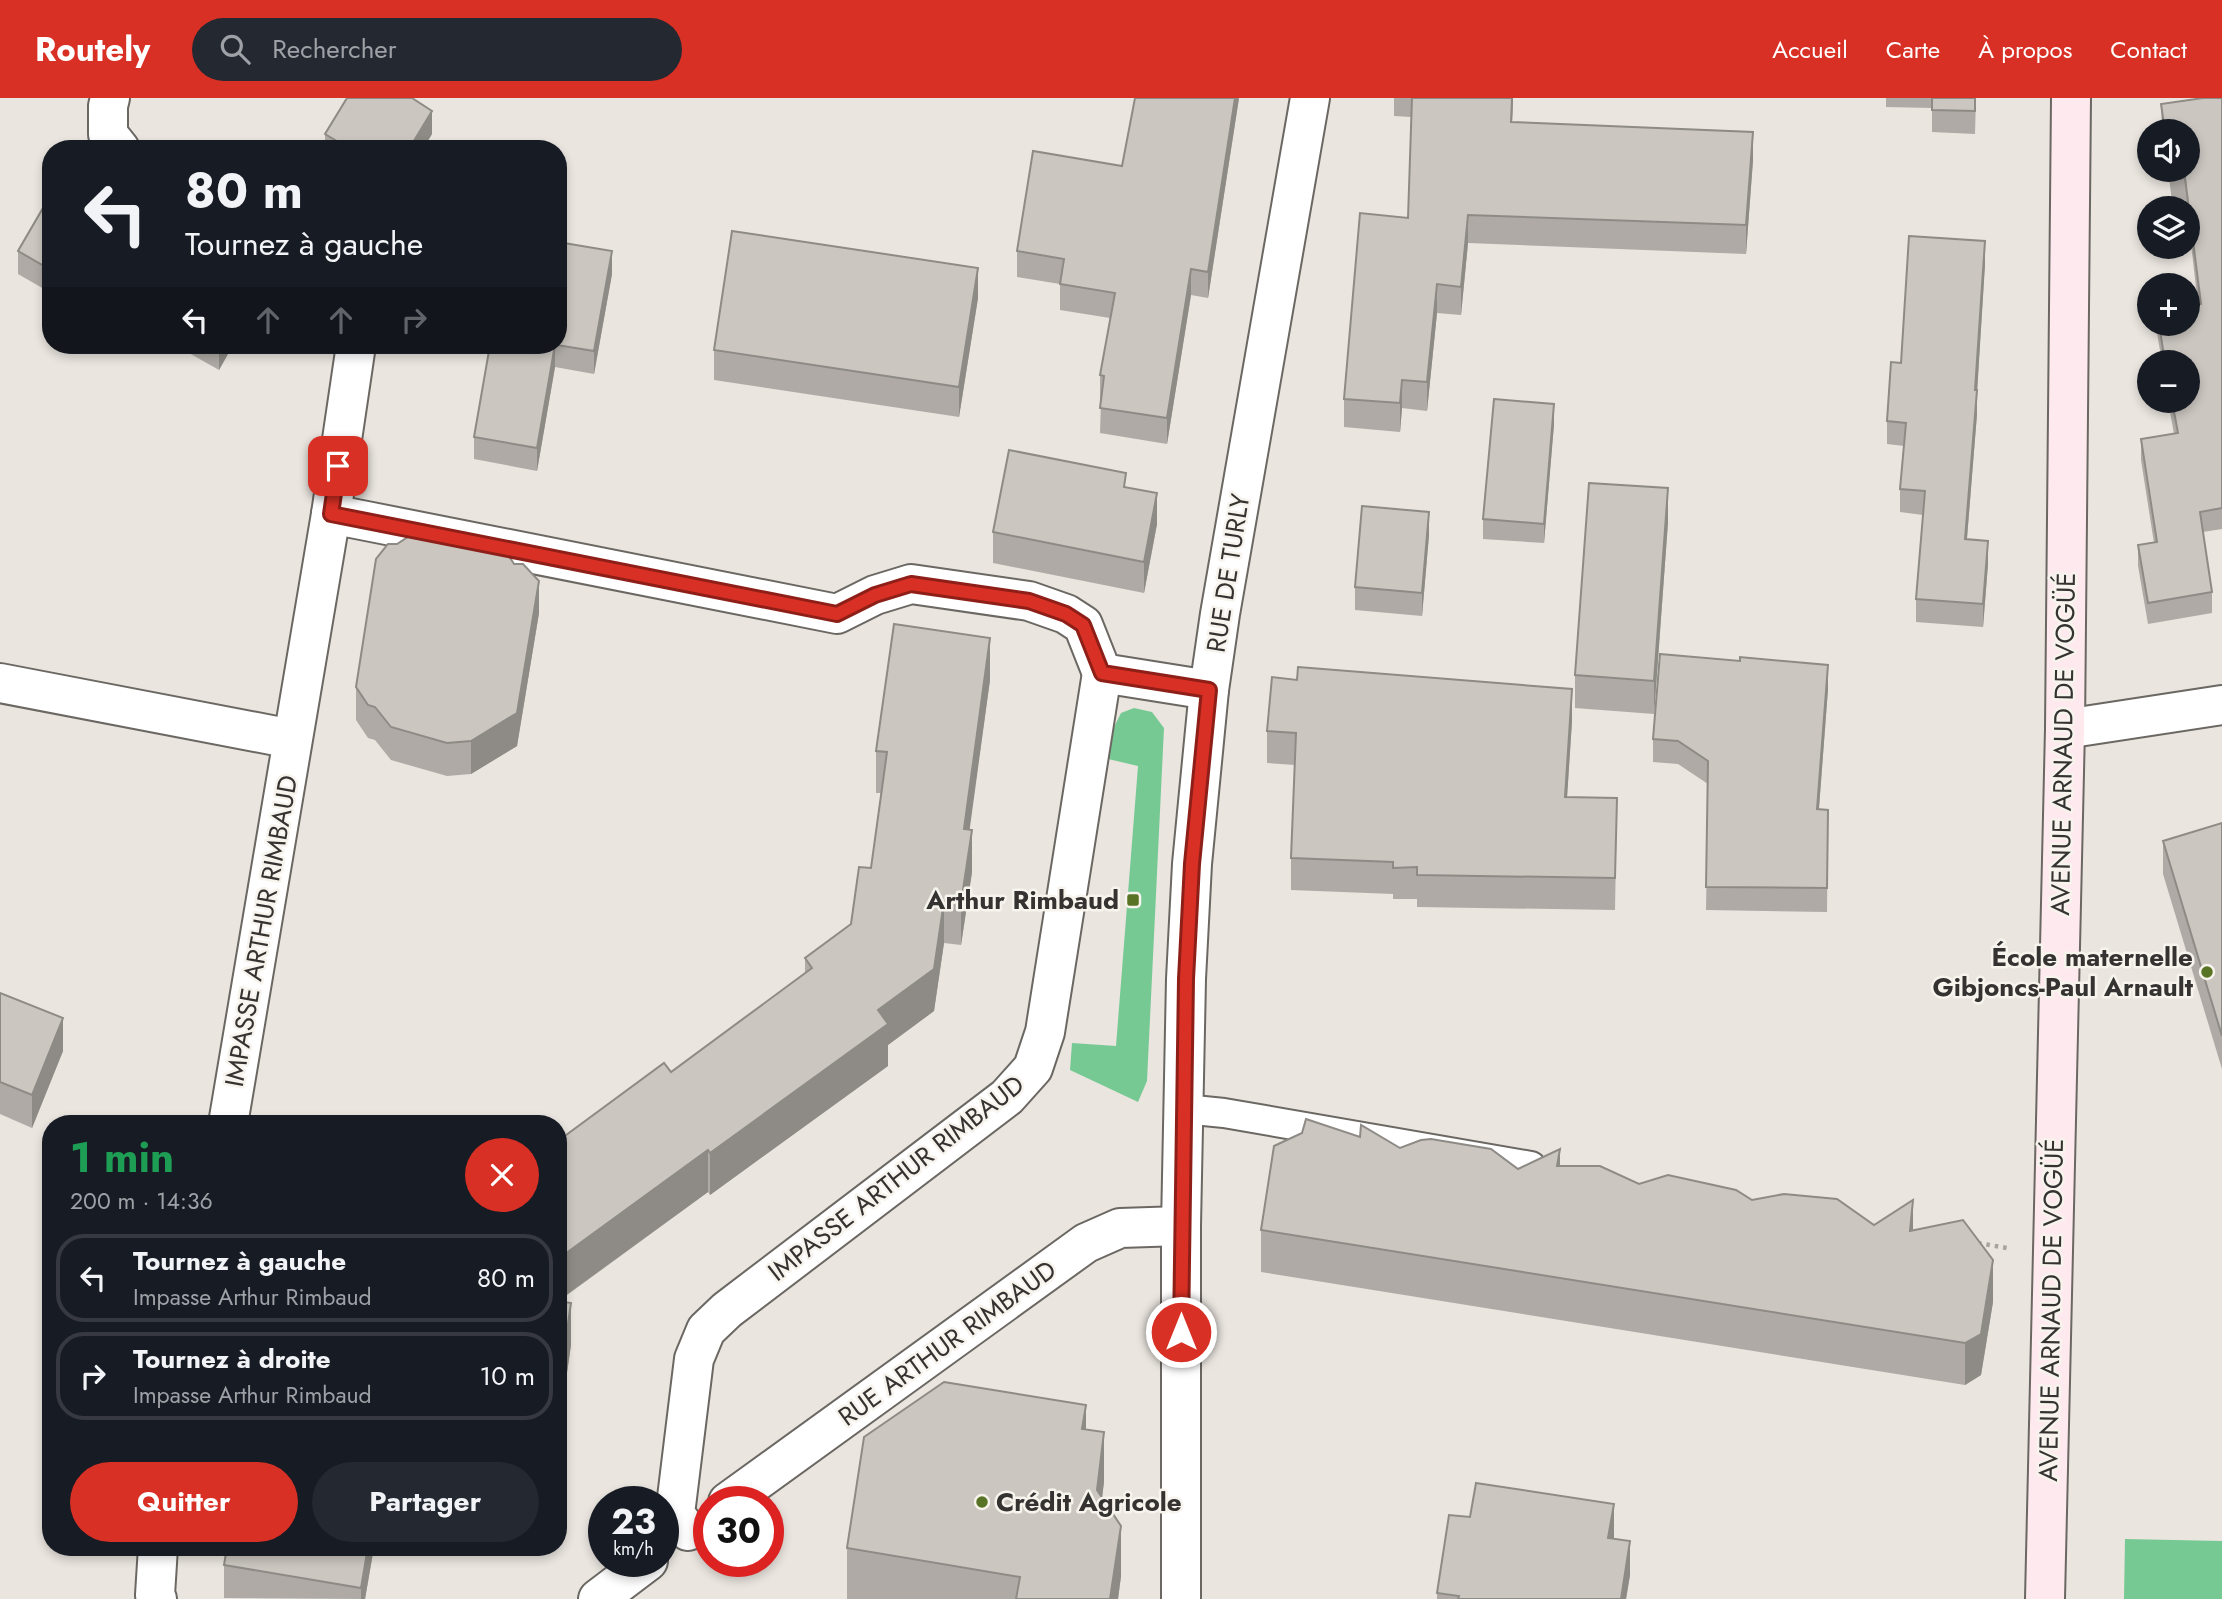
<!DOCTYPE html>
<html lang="fr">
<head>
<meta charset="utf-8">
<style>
	:root { --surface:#171b24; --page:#242831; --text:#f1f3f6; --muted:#9ea1a6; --line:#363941; --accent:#d93025 }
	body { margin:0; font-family:Jost,sans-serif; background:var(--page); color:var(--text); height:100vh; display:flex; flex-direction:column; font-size:26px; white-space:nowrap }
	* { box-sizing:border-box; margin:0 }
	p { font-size:23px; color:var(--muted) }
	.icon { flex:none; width:38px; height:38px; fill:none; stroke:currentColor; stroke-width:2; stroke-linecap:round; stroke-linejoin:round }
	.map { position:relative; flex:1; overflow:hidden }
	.sheet { position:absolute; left:42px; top:1017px; width:525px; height:441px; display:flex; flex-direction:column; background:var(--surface); border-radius:28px; box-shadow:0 4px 10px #0003 }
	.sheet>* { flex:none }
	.guide { position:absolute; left:42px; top:42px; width:525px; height:214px; border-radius:28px; box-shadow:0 4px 10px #0003; background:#171b24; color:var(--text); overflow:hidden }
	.controls { position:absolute; left:2137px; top:21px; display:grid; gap:14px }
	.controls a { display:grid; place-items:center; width:63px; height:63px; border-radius:50%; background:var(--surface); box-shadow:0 4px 10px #0003; font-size:35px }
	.speed { position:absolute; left:588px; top:1388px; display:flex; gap:14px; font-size:35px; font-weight:700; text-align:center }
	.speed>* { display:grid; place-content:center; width:91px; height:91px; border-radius:50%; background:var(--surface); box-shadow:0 4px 10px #0003; line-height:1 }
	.speed small { font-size:18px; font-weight:400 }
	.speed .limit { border:10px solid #d22; background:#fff; color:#111 }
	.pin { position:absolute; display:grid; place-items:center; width:60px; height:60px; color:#fff; margin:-30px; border-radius:14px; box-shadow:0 4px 10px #0006 }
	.me { position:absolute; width:77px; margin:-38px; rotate:0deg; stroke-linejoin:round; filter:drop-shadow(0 0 5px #0008) }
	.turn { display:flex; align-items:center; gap:24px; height:147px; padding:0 28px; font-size:32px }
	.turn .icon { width:91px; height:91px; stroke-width:2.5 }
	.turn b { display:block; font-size:49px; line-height:60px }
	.lanes { display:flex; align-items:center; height:66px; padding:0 28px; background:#0003; justify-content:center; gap:35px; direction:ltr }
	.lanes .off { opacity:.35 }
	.round { display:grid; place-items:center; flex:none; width:74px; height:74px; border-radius:37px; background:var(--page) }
	.summary { display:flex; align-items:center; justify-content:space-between; height:119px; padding:0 28px }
	h1 { font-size:42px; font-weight:700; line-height:52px; color:#1e9e55 }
	.cta { display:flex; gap:14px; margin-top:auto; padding:14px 28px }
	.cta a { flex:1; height:80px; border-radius:42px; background:var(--accent); color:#fff; font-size:28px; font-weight:700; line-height:80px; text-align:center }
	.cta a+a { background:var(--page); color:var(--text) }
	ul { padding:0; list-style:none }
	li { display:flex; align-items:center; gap:21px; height:88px; margin:0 14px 10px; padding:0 14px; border:4px solid var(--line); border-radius:28px }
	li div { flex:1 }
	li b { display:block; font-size:26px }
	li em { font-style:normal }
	header { display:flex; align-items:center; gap:42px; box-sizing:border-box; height:98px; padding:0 35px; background:var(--accent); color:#fff }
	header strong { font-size:33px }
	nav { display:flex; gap:38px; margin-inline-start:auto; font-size:24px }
	.search { width:490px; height:63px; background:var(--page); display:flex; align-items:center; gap:18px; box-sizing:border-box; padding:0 24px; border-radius:38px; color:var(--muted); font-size:26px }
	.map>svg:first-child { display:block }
	.green { fill:#77c994 }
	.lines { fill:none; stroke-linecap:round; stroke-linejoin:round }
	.lane-casing { stroke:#6b6762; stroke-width:32 }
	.street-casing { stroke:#6b6762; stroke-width:42 }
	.secondary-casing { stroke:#6b6762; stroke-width:42 }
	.path { stroke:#a7a39f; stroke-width:4.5; stroke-dasharray:3.5 5; stroke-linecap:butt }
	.lane { stroke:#fff; stroke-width:28 }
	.street { stroke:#fff; stroke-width:38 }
	.secondary { stroke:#fee9ee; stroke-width:38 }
	.wall { fill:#afaaa5 }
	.shaded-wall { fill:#8e8b86 }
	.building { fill:#cbc6c0; stroke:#8e8b86; stroke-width:2 }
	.route-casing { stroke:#8d1f18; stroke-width:18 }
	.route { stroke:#d93025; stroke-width:12 }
	.poi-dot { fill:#597325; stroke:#f7f3ed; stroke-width:2.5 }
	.labels { text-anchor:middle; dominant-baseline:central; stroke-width:5; stroke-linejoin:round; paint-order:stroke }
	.street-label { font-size:26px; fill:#353331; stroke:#f7f3ed }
	.poi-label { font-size:26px; font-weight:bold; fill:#353331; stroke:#f7f3ed; text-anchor:end }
</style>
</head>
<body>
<header>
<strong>Routely</strong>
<div class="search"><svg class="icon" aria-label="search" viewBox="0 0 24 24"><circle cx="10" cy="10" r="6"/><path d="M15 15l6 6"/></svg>Rechercher</div>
<nav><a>Accueil</a><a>Carte</a><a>À propos</a><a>Contact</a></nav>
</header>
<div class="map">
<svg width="2222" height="1501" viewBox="0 0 2222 1501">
	<rect width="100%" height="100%" fill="#eae5df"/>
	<g class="green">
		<path d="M 1134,610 L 1152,614 L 1164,630 L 1147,983 L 1138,1004 L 1070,972 L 1072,945 L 1116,948 L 1138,668 L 1104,660 L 1115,627 L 1121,615 Z"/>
		<path d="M 2125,1441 L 2222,1443 L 2222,1501 L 2124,1501 Z"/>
	</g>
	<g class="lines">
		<defs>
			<path id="lane" d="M 1184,1011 L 1224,1015 L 1531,1068"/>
			<g id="street">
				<path d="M 110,0 L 108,8 L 108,36 L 120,51"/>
				<path d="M 331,416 L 837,516 L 875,497 L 911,486 L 1029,503 L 1066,516 L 1083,527 L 1102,575 L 1209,592"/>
				<path d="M 0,585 L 292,641"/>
				<path d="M 2065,631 L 2222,607"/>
				<path d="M 228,1026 L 331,416 L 356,247"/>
				<path d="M 728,1404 L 1086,1145 L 1120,1130 L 1181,1128"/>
				<path d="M 688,1433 L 675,1416 L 694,1261 L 706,1232 L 727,1212 L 1007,999 L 1033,970 L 1045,934 L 1102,575"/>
				<path d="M 157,1501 L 155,1497 L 158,1449"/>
				<path d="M 598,1501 L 648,1463"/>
				<path d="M 1181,1501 L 1181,1128 L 1186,881 L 1192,766 L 1209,592 L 1220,516 L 1310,0"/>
			</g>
			<path id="secondary" d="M 2045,1501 L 2065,631 L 2071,0"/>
		</defs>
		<use href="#lane" class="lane-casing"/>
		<use href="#street" class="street-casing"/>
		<use href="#secondary" class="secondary-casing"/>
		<path class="path" d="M 1978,1145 L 2007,1150"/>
		<use href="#lane" class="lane"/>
		<use href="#street" class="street"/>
		<use href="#secondary" class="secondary"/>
	</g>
	<g class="wall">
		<path d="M 1239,0 L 1208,200 L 1191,197 L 1167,346 L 1100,335 L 1101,303 L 1100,303 L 1100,277 L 1110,220 L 1060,212 L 1060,186 L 1017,179 L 1017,153 L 1122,68 Z"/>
		<path d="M 1394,0 L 1513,0 L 1512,24 L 1753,62 L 1746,156 L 1468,145 L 1461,217 L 1437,215 L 1427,313 L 1402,310 L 1400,334 L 1344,329 L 1344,301 L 1408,120 L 1411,19 L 1394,18 Z"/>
		<path d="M 1886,0 L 1976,0 L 1975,36 L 1932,34 L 1932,10 L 1886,9 Z"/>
		<path d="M 2222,0 L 2222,431 L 2203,434 L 2212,494 L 2212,515 L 2148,526 L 2138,468 L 2138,447 L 2154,445 L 2141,362 L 2141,341 L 2174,336 L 2168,303 L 2188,303 L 2188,264 L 2162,264 L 2157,235 L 2157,226 L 2188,226 L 2198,206 L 2188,121 L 2188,110 L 2186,110 L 2185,102 L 2172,103 L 2168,72 L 2188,72 L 2188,33 L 2162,33 L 2161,6 Z"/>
		<path d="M 325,36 L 432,36 L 423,51 L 325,51 Z"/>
		<path d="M 51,99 L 51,195 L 18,176 L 18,153 Z"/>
		<path d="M 1985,166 L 1977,292 L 1977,316 L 1967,441 L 1988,466 L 1983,529 L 1916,524 L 1916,501 L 1923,417 L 1900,414 L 1900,391 L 1904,348 L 1887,346 L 1887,323 L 1901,265 Z"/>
		<path d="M 612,176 L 594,276 L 555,269 L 537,373 L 474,361 L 474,339 Z"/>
		<path d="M 978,200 L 959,319 L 714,282 L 714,252 Z"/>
		<path d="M 175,247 L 233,247 L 219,272 Z"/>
		<path d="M 1554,326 L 1544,445 L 1483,441 L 1483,421 Z"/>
		<path d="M 1126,389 L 1157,426 L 1144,495 L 993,465 L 993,434 Z"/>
		<path d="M 1668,424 L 1654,616 L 1575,610 L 1575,577 Z"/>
		<path d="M 1429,437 L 1422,518 L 1355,512 L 1355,489 Z"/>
		<path d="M 397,446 L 539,515 L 517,648 L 471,676 L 447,678 L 391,662 L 375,642 L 368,640 L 356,622 L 356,589 Z"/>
		<path d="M 990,582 L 969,731 L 972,774 L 961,847 L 944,845 L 934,913 L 888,947 L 888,968 L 710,1097 L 708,1094 L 559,1203 L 571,1247 L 561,1316 L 558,1316 L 558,1043 L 671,974 L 805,876 L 805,860 L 851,826 L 871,770 L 881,695 L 876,695 L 876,653 Z"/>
		<path d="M 1297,582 L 1572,623 L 1567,699 L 1617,700 L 1615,812 L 1417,809 L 1417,801 L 1393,801 L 1393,796 L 1291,792 L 1291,760 L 1295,667 L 1267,665 L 1267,633 Z"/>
		<path d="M 1828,591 L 1819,711 L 1828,712 L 1827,814 L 1706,812 L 1708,686 L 1678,666 L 1653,664 L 1653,641 Z"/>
		<path d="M 2222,725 L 2222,971 L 2163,776 L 2163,743 Z"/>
		<path d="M 0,895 L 63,953 L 32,1030 L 0,1016 Z"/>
		<path d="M 1360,1039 L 1400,1050 L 1518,1071 L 1560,1068 L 1639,1086 L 1752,1102 L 1874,1127 L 1913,1132 L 1993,1204 L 1981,1277 L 1965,1287 L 1261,1174 L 1261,1132 Z"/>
		<path d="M 1086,1331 L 1104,1384 L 1102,1399 L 1121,1478 L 1118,1501 L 847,1501 L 847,1450 Z"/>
		<path d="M 1614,1441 L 1630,1477 L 1626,1501 L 1437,1501 L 1437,1495 Z"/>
		<path d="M 227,1449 L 374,1449 L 365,1501 L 224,1500 L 224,1467 Z"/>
	</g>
	<g class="shaded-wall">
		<path d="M 1235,0 L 1239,0 L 1208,200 L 1208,174 Z"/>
		<path d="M 1512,0 L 1513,0 L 1511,53 L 1511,24 Z"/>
		<path d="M 432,13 L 432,36 L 423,51 L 409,51 Z"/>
		<path d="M 1753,34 L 1753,62 L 1746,156 L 1746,127 Z"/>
		<path d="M 1468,117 L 1468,145 L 1461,217 L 1461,189 Z"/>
		<path d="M 1985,143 L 1985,166 L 1976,312 L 1977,292 L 1977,316 L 1965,464 L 1965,441 Z"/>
		<path d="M 612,153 L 612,176 L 594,276 L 594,253 Z"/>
		<path d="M 978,170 L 978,200 L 959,319 L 959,289 Z"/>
		<path d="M 1191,171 L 1191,197 L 1167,346 L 1167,320 Z"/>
		<path d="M 1437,186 L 1437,215 L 1427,313 L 1427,284 Z"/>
		<path d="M 220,247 L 233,247 L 219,272 L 219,249 Z"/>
		<path d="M 555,247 L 555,269 L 537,373 L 537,350 Z"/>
		<path d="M 1402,282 L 1402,310 L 1400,334 L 1400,305 Z"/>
		<path d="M 1554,306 L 1554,326 L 1544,445 L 1544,426 Z"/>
		<path d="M 1668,390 L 1668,424 L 1654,616 L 1654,583 Z"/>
		<path d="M 1157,395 L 1157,426 L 1144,495 L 1144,464 Z"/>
		<path d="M 1429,414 L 1429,437 L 1422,518 L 1422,495 Z"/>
		<path d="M 1988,443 L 1988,466 L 1983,529 L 1983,506 Z"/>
		<path d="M 539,483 L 539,515 L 517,648 L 471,676 L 471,643 Z"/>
		<path d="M 990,540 L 990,582 L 964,773 L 964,731 Z"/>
		<path d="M 1828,567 L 1828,591 L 1817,735 L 1817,711 Z"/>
		<path d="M 1572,591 L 1572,623 L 1565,731 L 1565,699 Z"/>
		<path d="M 972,732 L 972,774 L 961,847 L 961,805 Z"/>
		<path d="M 944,803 L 944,845 L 934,913 L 888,947 L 888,968 L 710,1097 L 710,1055 L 878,912 Z"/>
		<path d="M 63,920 L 63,953 L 32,1030 L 32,997 Z"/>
		<path d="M 1560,1051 L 1560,1093 L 1557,1068 Z"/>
		<path d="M 708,1052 L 708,1094 L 558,1203 L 558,1161 Z"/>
		<path d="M 1913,1102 L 1913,1144 L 1910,1133 Z"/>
		<path d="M 1993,1162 L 1993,1204 L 1981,1277 L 1965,1287 L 1965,1245 Z"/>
		<path d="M 571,1205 L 571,1247 L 561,1316 L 561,1274 Z"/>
		<path d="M 1086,1307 L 1086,1357 L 1082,1331 Z"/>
		<path d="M 1104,1334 L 1104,1384 L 1097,1442 L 1097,1392 Z"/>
		<path d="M 1614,1406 L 1614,1439 L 1608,1473 L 1608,1440 Z"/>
		<path d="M 1121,1428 L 1121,1478 L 1118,1501 L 1110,1501 Z"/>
		<path d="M 1630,1443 L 1630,1477 L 1626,1501 L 1621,1501 Z"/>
		<path d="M 368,1449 L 374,1449 L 365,1501 L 361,1501 L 361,1490 Z"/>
	</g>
	<g class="building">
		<path d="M 347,0 L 412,0 L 432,13 L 409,51 L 343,51 L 345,48 L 325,36 Z"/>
		<path d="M 1135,0 L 1235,0 L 1208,174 L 1191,171 L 1167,320 L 1100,310 L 1104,278 L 1100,277 L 1115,195 L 1060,186 L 1064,161 L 1017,153 L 1033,53 L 1122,68 Z"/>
		<path d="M 1412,0 L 1512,0 L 1511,24 L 1753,34 L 1746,127 L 1468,117 L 1461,189 L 1437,186 L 1427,284 L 1402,282 L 1400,305 L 1344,301 L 1360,115 L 1408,120 Z"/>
		<path d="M 1932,0 L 1975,0 L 1975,13 L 1932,12 Z"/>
		<path d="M 2203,0 L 2222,0 L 2222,410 L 2200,414 L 2212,494 L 2148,505 L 2138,447 L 2157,444 L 2141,341 L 2178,335 L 2172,303 L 2188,303 L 2188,264 L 2165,264 L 2159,226 L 2188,226 L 2188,208 L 2201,206 L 2185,80 L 2172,82 L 2171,72 L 2188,72 L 2188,33 L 2165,33 L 2161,6 Z"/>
		<path d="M 50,98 L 51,99 L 51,172 L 18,153 Z"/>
		<path d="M 732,133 L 978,170 L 959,289 L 714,252 Z"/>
		<path d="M 1909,138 L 1985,143 L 1975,292 L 1977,292 L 1965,441 L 1988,443 L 1983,506 L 1916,501 L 1925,393 L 1900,391 L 1906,325 L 1887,323 L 1891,264 L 1901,265 Z"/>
		<path d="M 558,144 L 612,153 L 594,253 L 557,247 L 558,247 Z"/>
		<path d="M 490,247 L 555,247 L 537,350 L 474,339 Z"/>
		<path d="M 1494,301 L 1554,306 L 1544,426 L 1483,421 Z"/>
		<path d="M 1009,352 L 1126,375 L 1124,389 L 1157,395 L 1144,464 L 993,434 Z"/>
		<path d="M 1589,385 L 1668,390 L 1654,583 L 1575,577 Z"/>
		<path d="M 1362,408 L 1429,414 L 1422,495 L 1355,489 Z"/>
		<path d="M 428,434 L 479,441 L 493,446 L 506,453 L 514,466 L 523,466 L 539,483 L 517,615 L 471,643 L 447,645 L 391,629 L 375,609 L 368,607 L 356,589 L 376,461 L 388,446 L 397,446 L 408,439 L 417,435 Z"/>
		<path d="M 894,526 L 990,540 L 964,731 L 972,732 L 961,805 L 944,803 L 934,871 L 878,912 L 888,926 L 710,1055 L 708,1052 L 558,1161 L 558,1043 L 664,965 L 671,974 L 812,870 L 805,860 L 851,826 L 859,769 L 871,770 L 887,654 L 876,653 Z"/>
		<path d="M 1660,556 L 1740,563 L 1740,559 L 1828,567 L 1817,711 L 1828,712 L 1827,790 L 1706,789 L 1708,663 L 1678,643 L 1653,641 Z"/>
		<path d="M 1298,569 L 1572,591 L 1565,699 L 1617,700 L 1615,780 L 1417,777 L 1417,769 L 1393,770 L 1393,764 L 1291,760 L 1296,635 L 1267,633 L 1272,579 L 1297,582 Z"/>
		<path d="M 2222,725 L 2222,938 L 2163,743 Z"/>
		<path d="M 0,895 L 63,920 L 32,997 L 0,984 Z"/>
		<path d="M 1306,1021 L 1360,1039 L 1361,1027 L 1400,1050 L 1421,1042 L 1431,1041 L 1491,1051 L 1518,1071 L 1560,1051 L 1557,1068 L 1600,1068 L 1639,1086 L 1668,1077 L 1736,1092 L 1752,1102 L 1784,1096 L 1837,1101 L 1874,1127 L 1913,1102 L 1910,1133 L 1963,1122 L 1993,1162 L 1981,1236 L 1965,1245 L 1261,1132 L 1274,1048 L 1302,1035 Z"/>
		<path d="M 558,1203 L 571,1205 L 561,1274 L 558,1274 Z"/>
		<path d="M 944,1284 L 1086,1307 L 1082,1331 L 1104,1334 L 1097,1392 L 1121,1428 L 1110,1501 L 1016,1501 L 1020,1479 L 847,1450 L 864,1339 Z"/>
		<path d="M 1476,1385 L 1614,1406 L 1608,1440 L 1630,1443 L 1621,1501 L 1458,1501 L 1459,1498 L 1437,1495 L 1449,1417 L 1470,1419 Z"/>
		<path d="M 227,1449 L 368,1449 L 361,1490 L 224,1467 Z"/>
	</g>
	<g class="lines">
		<defs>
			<path id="route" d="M 338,368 L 331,416 L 837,516 L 875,497 L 911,486 L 1029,503 L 1066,516 L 1083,527 L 1102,575 L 1209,592 L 1192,766 L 1186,881 L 1181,1234"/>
		</defs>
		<use href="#route" class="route-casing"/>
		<use href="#route" class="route"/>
	</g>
	<g class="poi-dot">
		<rect x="1126" y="795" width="14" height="14" rx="3.5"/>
		<circle cx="2207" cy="874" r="7"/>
		<circle cx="982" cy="1404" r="7"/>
	</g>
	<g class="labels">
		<g class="street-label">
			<text transform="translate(1228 475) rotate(-81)">RUE DE TURLY</text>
			<text transform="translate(2063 646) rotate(-89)">AVENUE ARNAUD DE VOGÜÉ</text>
			<text transform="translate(261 833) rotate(-80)">IMPASSE ARTHUR RIMBAUD</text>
			<text transform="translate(896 1080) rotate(-38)">IMPASSE ARTHUR RIMBAUD</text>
			<text transform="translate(2051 1212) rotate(-89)">AVENUE ARNAUD DE VOGÜÉ</text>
			<text transform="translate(947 1245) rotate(-36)">RUE ARTHUR RIMBAUD</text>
		</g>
		<g class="poi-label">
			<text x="1119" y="802">Arthur Rimbaud</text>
			<text x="2193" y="859">École maternelle<tspan x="2193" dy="30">Gibjoncs-Paul Arnault</tspan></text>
			<text x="996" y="1404" text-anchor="start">Crédit Agricole</text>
		</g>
	</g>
</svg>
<div class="controls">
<a><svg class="icon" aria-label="sound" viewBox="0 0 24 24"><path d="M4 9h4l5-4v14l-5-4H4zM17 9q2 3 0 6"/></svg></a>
<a><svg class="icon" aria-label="layers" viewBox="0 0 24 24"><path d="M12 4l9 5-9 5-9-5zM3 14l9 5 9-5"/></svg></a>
<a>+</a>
<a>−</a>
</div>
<div class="speed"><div>23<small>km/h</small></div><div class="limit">30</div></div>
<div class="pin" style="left:338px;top:368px;background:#d93025"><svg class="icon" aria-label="arrive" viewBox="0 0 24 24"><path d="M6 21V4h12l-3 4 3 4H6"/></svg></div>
<svg class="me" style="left:1181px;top:1234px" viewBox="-20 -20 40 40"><circle r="17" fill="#d93025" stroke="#fff" stroke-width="3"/><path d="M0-11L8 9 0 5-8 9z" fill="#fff"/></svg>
<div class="guide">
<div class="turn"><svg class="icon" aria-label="left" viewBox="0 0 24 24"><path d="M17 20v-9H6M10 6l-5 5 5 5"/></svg><div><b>80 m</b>Tournez à gauche</div></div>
<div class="lanes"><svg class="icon" aria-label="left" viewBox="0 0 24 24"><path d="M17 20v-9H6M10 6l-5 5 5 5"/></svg><svg class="icon off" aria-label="ahead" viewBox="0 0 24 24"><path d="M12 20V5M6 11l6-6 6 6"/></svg><svg class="icon off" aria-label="ahead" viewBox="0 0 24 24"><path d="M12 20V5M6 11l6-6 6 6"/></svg><svg class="icon off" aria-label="right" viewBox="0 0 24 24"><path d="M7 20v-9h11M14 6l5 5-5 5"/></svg></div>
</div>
<section class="sheet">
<div class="summary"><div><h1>1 min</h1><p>200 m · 14:36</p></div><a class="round" style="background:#d93025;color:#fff"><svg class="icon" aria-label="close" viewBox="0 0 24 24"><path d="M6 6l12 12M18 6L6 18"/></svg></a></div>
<ul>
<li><svg class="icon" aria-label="left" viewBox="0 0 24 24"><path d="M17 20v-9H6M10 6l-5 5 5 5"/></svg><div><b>Tournez à gauche</b><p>Impasse Arthur Rimbaud</p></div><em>80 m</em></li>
<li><svg class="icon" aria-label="right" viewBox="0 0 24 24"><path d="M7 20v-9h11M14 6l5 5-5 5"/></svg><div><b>Tournez à droite</b><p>Impasse Arthur Rimbaud</p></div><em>10 m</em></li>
</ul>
<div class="cta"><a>Quitter</a><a>Partager</a></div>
</section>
</div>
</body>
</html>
